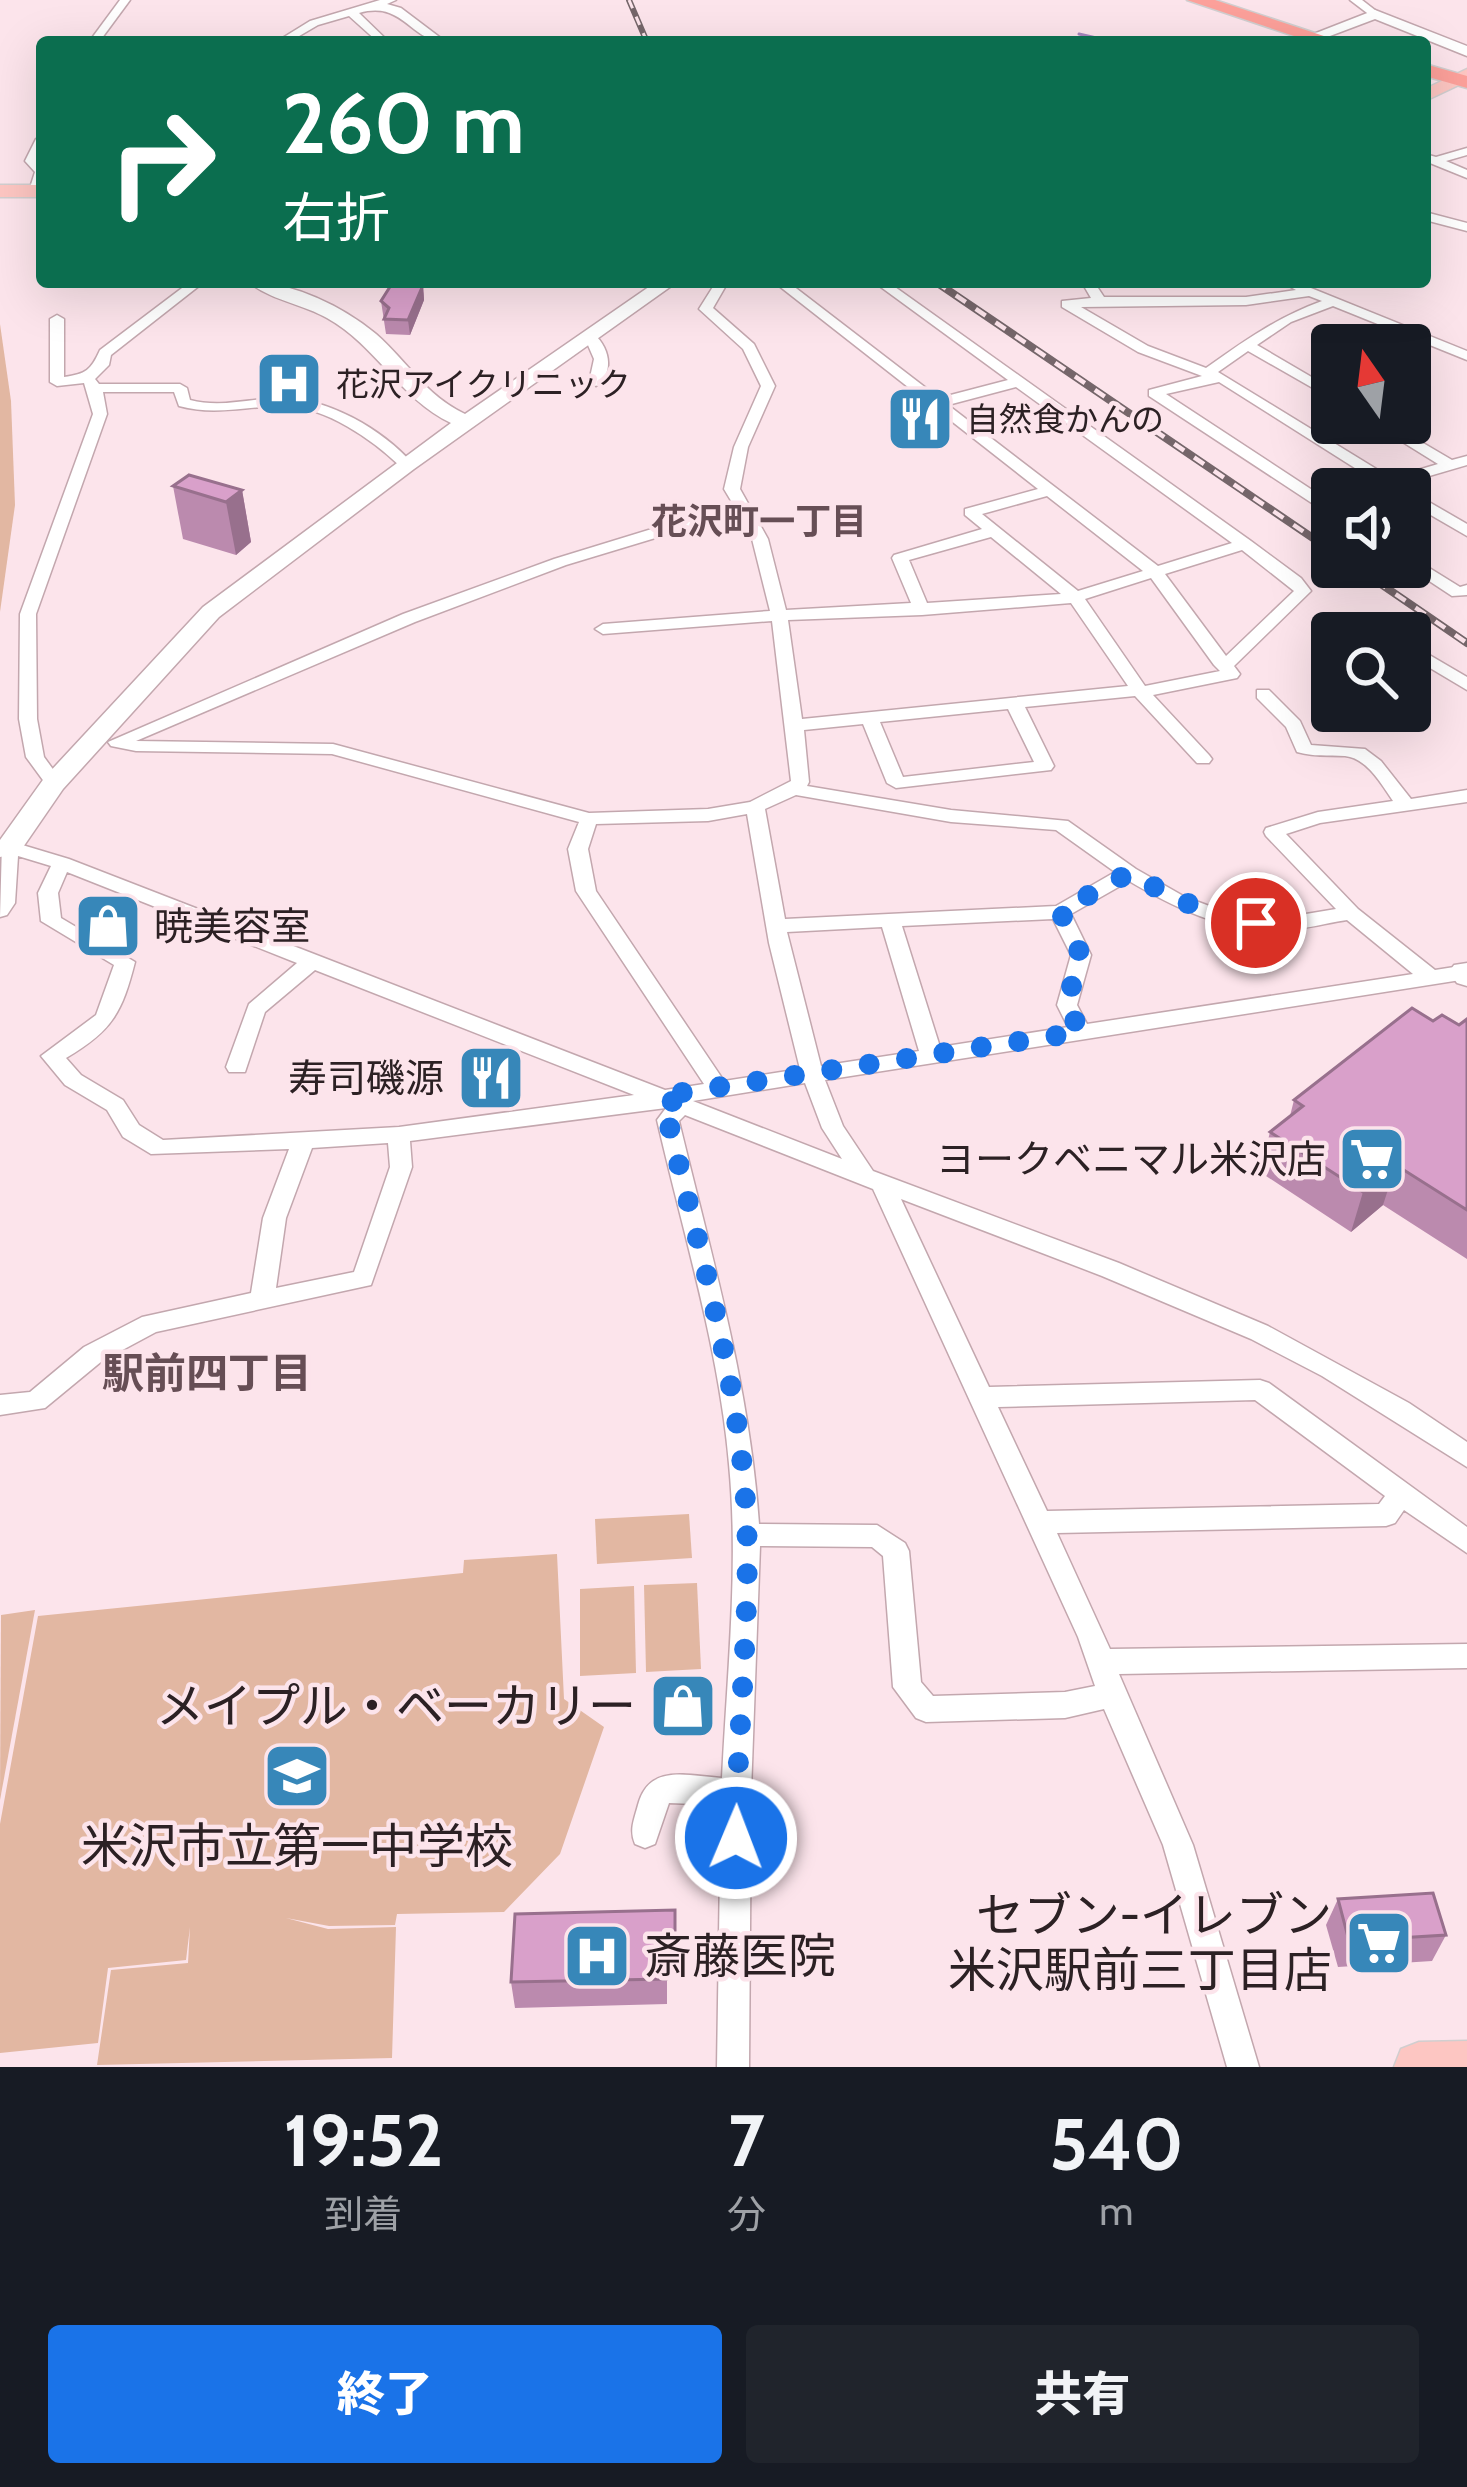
<!DOCTYPE html>
<html lang="ja">
<head>
<meta charset="utf-8">
<style>
	:root { --surface:#171b24; --page:#20242c; --text:#f1f3f6; --muted:#9ea1a6; --accent:#1a73e8 }
	body { margin:0; font-family:Cabin,"Noto Sans JP",sans-serif; background:var(--page); color:var(--text); height:100vh; display:flex; flex-direction:column; font-size:45px; white-space:nowrap }
	* { box-sizing:border-box; margin:0 }
	p { font-size:39px; color:var(--muted) }
	.icon { flex:none; width:66px; height:66px; fill:none; stroke:currentColor; stroke-width:2; stroke-linecap:round; stroke-linejoin:round }
	.map { position:relative; height:2067px; overflow:hidden }
	.details { display:flex; flex-direction:column; background:var(--surface); flex:1 }
	.details>* { flex:none }
	.hud { position:absolute; left:36px; top:36px; width:1395px; height:252px; border-radius:12px; box-shadow:0 12px 48px #0002; background:#0b6e4f; color:#fff; overflow:hidden }
	.needle { width:78px; rotate:346deg }
	.buttons { position:absolute; left:1311px; top:324px; display:grid; gap:24px }
	.buttons a { display:grid; place-items:center; width:120px; height:120px; border-radius:12px; background:var(--surface); box-shadow:0 12px 48px #0002; font-size:60px }
	.pin { position:absolute; display:grid; place-items:center; width:102px; height:102px; color:#fff; margin:-51px; border:6px solid #fff; border-radius:50%; box-shadow:0 3px 12px #0007 }
	.me { position:absolute; width:132px; margin:-66px; rotate:1deg; stroke-linejoin:round; filter:drop-shadow(0 0 9px #0008) }
	.turn { display:flex; align-items:center; gap:42px; height:252px; padding:0 48px; font-size:54px }
	.turn .icon { width:156px; height:156px; stroke-width:2.5 }
	.turn b { display:block; font-size:84px; line-height:102px }
	.eta { display:flex; justify-content:space-evenly; align-items:center; height:204px; text-align:center }
	.eta b { font-size:72px; font-weight:800; line-height:84px }
	.primary-button { display:flex; gap:24px; margin-top:auto; padding:24px 48px }
	.primary-button a { flex:1; height:138px; border-radius:12px; background:var(--accent); color:#fff; font-size:48px; font-weight:800; line-height:138px; text-align:center }
	.primary-button a+a { background:var(--page); color:var(--text) }
	.map>svg:first-child { display:block }
	.green { fill:#e2b7a2 }
	.lines { fill:none; stroke-linecap:round; stroke-linejoin:round }
	.stream { stroke:#a685bc; stroke-width:3 }
	.street-casing { stroke:#c3a7ae; stroke-width:3 }
	.secondary-casing { stroke:#c3a7ae; stroke-width:3 }
	.primary-casing { stroke:#d1cecf; stroke-width:3 }
	.highway-casing { stroke:#d1cecf; stroke-width:3 }
	.street { fill:#fff; fill-rule:evenodd }
	.secondary { fill:#fff; fill-rule:evenodd }
	.primary { fill:#fdc6c2; fill-rule:evenodd }
	.highway { fill:#fca09a; fill-rule:evenodd }
	.rail-far1-casing { stroke:#75666a; stroke-width:6 }
	.rail-casing { stroke:#75666a; stroke-width:8 }
	.rail-far1 { stroke:#fce4eb; stroke-width:3; stroke-dasharray:9; stroke-linecap:butt }
	.rail { stroke:#fce4eb; stroke-width:4.5; stroke-dasharray:12; stroke-linecap:butt }
	.wall { fill:#bb8aae }
	.shaded-wall { fill:#98708d }
	.building { fill:#d9a0ca; stroke:#98708d; stroke-width:3 }
	.route { stroke:#1a73e8; stroke-width:21; stroke-dasharray:0 37.8 }
	.labels { text-anchor:middle; dominant-baseline:central; stroke-width:9; stroke-linejoin:round; paint-order:stroke }
	.far-poi-label { font-size:33px; fill:#2c2124; stroke:#fce4eb; text-anchor:start }
	.far-neighbourhood-label { font-size:36px; font-weight:bold; fill:#664e55; stroke:#fce4eb }
	.poi-label { font-size:39px; fill:#2c2124; stroke:#fce4eb; text-anchor:end }
	.neighbourhood-label { font-size:42px; font-weight:bold; fill:#664e55; stroke:#fce4eb }
	.near-poi-label { font-size:48px; fill:#2c2124; stroke:#fce4eb; text-anchor:end }
</style>
</head>
<body>
<div class="map">
<svg width="1467" height="2067" viewBox="0 0 1467 2067">
	<rect width="100%" height="100%" fill="#fce4eb"/>
	<g class="green">
		<path d="M 0,324 L 11,401 L 15,505 L 0,612 Z"/>
		<path d="M 689,1514 L 692,1558 L 597,1564 L 595,1519 Z"/>
		<path d="M 557,1554 L 564,1699 L 604,1727 L 560,1854 L 504,1912 L 397,1914 L 395,1925 L 329,1926 L 286,1918 L 328,1929 L 396,1927 L 392,2058 L 97,2065 L 111,1970 L 188,1963 L 190,1927 L 186,1960 L 108,1968 L 98,2043 L 0,2053 L 0,1824 L 38,1616 L 463,1573 L 464,1560 Z"/>
		<path d="M 697,1583 L 701,1669 L 646,1672 L 644,1585 Z"/>
		<path d="M 634,1586 L 636,1673 L 580,1676 L 580,1589 Z"/>
		<path d="M 35,1610 L 0,1800 L 1,1615 Z"/>
	</g>
	<g class="lines">
		<path class="stream" d="M 1079,34 L 1114,42"/>
		<defs>
			<g id="street">
				<path d="M 120,0 L 130,0 L 99,42 L 89,42 Z"/>
				<path d="M 380,0 L 396,0 L 387,4 L 401,8 L 446,42 C 410,42 404,0 359,13 L 389,42 L 378,42 L 349,16 L 318,25 L 289,42 L 276,42 L 310,21 Z"/>
				<path d="M 1350,0 L 1362,0 L 1380,14 L 1371,16 Z"/>
				<path d="M 42,136 L 42,151 L 37,161 L 42,166 L 42,188 L 35,195 L 29,191 L 35,172 L 25,161 L 36,139 Z"/>
				<path d="M 1467,148 L 1467,155 L 1446,161 L 1467,170 L 1467,178 L 1425,161 L 1425,154 L 1436,157 Z"/>
				<path d="M 1425,212 L 1467,223 L 1467,231 L 1425,220 Z"/>
				<path d="M 190,282 L 204,282 L 111,355 L 109,365 L 95,379 L 99,384 L 180,384 L 187,388 L 190,400 C 220,408 248,399 277,398 C 326,396 382,429 413,464 L 401,467 C 372,439 326,407 284,406 C 247,406 215,416 179,406 L 174,392 L 103,392 L 107,414 L 36,614 L 37,719 L 44,757 L 63,783 L 54,788 L 48,787 L 26,757 L 19,719 L 20,614 L 93,414 L 84,383 L 57,386 L 50,382 L 50,319 L 57,315 L 64,319 L 64,377 C 86,374 91,370 100,350 Z"/>
				<path d="M 716,282 L 728,282 L 713,308 L 754,344 L 775,386 L 748,447 L 740,489 L 768,539 L 786,610 L 911,603 L 892,558 L 894,555 L 982,529 L 965,515 L 965,509 L 1038,489 L 774,282 L 788,282 L 939,398 L 1008,380 L 874,282 L 888,282 L 1251,541 L 1301,578 L 1311,591 L 1234,666 L 1240,674 L 1237,678 L 1153,695 L 1209,755 L 1212,759 L 1209,763 L 1197,763 L 1135,696 L 1025,707 L 1054,766 L 1051,770 L 896,788 L 887,783 L 863,724 L 804,730 L 809,782 L 807,786 L 951,810 L 1068,821 L 1136,869 L 1185,897 L 1231,914 L 1282,918 L 1336,909 L 1266,836 L 1264,832 L 1266,828 L 1318,812 L 1393,801 C 1382,785 1367,758 1345,756 C 1327,755 1314,757 1297,752 L 1286,727 L 1257,698 L 1257,690 L 1269,690 L 1300,721 L 1311,745 L 1365,749 L 1381,761 L 1411,799 L 1467,790 L 1467,802 L 1320,823 L 1286,834 L 1358,909 L 1435,970 L 1467,965 L 1467,979 L 825,1080 L 843,1126 L 873,1171 L 1119,1263 L 1268,1326 L 1409,1403 L 1467,1442 L 1467,1467 L 1322,1376 L 1251,1339 L 1102,1276 L 901,1199 L 989,1387 L 1260,1380 L 1269,1383 L 1467,1527 L 1467,1553 L 1404,1510 L 1395,1523 L 1386,1526 L 1057,1533 L 1110,1649 L 1467,1644 L 1467,1668 L 1119,1674 L 1193,1845 L 1259,2067 L 1227,2067 L 1163,1845 L 1104,1709 L 1065,1718 L 926,1722 L 916,1718 L 893,1687 L 883,1556 L 872,1547 L 760,1546 L 751,1792 L 749,2067 L 717,2067 L 721,1805 L 669,1803 L 655,1844 L 645,1848 L 635,1844 C 629,1830 634,1820 638,1805 C 649,1763 687,1776 722,1778 C 727,1674 739,1568 729,1464 C 719,1348 683,1233 657,1120 L 666,1108 L 410,1141 L 412,1167 L 371,1285 L 156,1332 L 102,1361 L 45,1408 L 0,1415 L 0,1395 L 30,1392 L 84,1347 L 142,1317 L 251,1293 L 263,1218 L 289,1149 L 151,1154 L 123,1137 L 107,1110 L 65,1085 L 41,1056 L 96,1015 L 114,965 L 41,921 L 38,893 L 51,866 L 18,856 L 15,903 L 7,915 L 0,917 L 2,843 L 9,841 L 69,859 L 665,1090 L 704,1084 L 576,891 L 568,849 L 579,822 L 332,754 L 136,751 L 111,746 L 108,742 L 403,614 L 554,559 L 733,504 L 724,489 L 734,447 L 761,386 L 743,349 L 699,309 ZM 1016,387 L 1232,543 L 1158,566 L 948,405 ZM 1047,496 L 1143,571 L 1078,591 L 982,514 ZM 738,513 L 752,539 L 770,611 L 603,624 L 595,629 L 603,634 L 772,621 L 791,781 L 750,802 L 708,809 L 589,813 L 333,744 L 136,741 L 415,622 L 566,565 ZM 991,537 L 1061,594 L 927,603 L 909,560 ZM 1242,550 L 1294,591 L 1226,656 L 1165,574 ZM 1151,578 L 1214,665 L 1220,671 L 1145,686 L 1085,599 ZM 1071,603 L 1128,686 L 802,719 L 788,620 L 922,615 ZM 1008,709 L 1034,762 L 903,777 L 880,722 ZM 796,795 L 951,822 L 1056,830 L 1115,872 L 1056,906 L 785,919 L 765,809 ZM 747,814 L 769,943 L 800,1069 L 724,1081 L 596,891 L 588,849 L 596,824 L 708,821 ZM 67,872 L 297,963 L 249,1004 L 226,1067 L 229,1072 L 245,1072 L 265,1012 L 315,970 L 634,1095 L 399,1127 L 163,1140 L 139,1125 L 123,1100 L 81,1075 L 66,1058 C 112,1031 122,1013 135,962 L 61,918 L 58,893 ZM 1129,881 C 1177,909 1224,932 1281,930 C 1303,930 1326,923 1347,920 L 1413,974 L 1087,1024 L 1077,1005 L 1091,955 L 1071,914 ZM 1053,919 L 1071,955 L 1057,1005 L 1068,1027 L 940,1047 L 902,926 ZM 882,927 L 919,1051 L 821,1066 L 787,932 ZM 805,1083 L 822,1128 L 842,1159 L 693,1101 ZM 685,1115 L 873,1189 L 1078,1637 L 1095,1686 L 1065,1692 L 933,1696 L 921,1682 L 909,1551 L 905,1543 L 877,1525 L 759,1524 C 750,1387 711,1254 679,1121 ZM 388,1143 L 390,1167 L 354,1272 L 276,1288 L 286,1218 L 312,1148 ZM 1255,1400 L 1385,1496 L 1379,1504 L 1047,1511 L 998,1407 Z"/>
				<path d="M 1074,282 L 1094,282 L 1104,297 L 1246,297 L 1296,290 L 1289,286 L 1296,282 L 1467,351 L 1467,360 L 1333,306 L 1291,322 L 1257,345 L 1332,389 L 1332,399 L 1248,351 L 1218,372 L 1391,478 L 1438,464 L 1372,423 L 1389,423 L 1452,460 L 1467,456 L 1467,465 L 1402,484 L 1407,489 L 1381,489 L 1375,485 L 1377,482 L 1219,382 L 1166,394 L 1332,503 L 1332,515 L 1327,513 L 1149,396 L 1149,390 L 1202,376 L 1138,352 L 1062,307 L 1062,301 L 1091,298 L 1084,286 ZM 1309,296 L 1322,301 C 1276,318 1244,341 1206,368 L 1148,346 L 1081,307 L 1246,305 Z"/>
				<path d="M 591,332 C 609,344 616,373 596,386 L 589,382 L 594,359 L 584,336 Z"/>
				<path d="M 1410,491 L 1467,524 L 1467,536 L 1410,503 Z"/>
				<path d="M 1410,556 L 1460,587 L 1467,585 L 1467,595 L 1452,596 L 1408,567 Z"/>
				<path d="M 1426,653 L 1467,677 L 1467,690 L 1420,662 L 1418,658 Z"/>
			</g>
			<g id="secondary">
				<path d="M 1375,10 L 1467,46 L 1467,56 L 1375,19 L 1314,42 L 1293,42 Z"/>
				<path d="M 249,282 C 292,282 342,306 376,334 C 408,362 425,395 465,414 L 656,282 L 677,282 L 414,469 L 219,617 L 63,789 L 19,853 L 0,857 L 0,840 L 45,777 L 203,607 L 451,423 C 400,399 377,346 327,318 C 303,304 270,300 249,282 Z"/>
				<path d="M 1467,963 L 1467,986 L 1457,983 L 1449,972 L 1454,965 Z"/>
			</g>
			<g id="primary">
				<path d="M 1467,69 L 1467,81 L 1425,101 L 1425,89 Z"/>
				<rect x="0" y="185" width="42" height="12"/>
				<path d="M 1467,2041 L 1467,2067 L 1394,2067 L 1401,2049 L 1419,2042 Z"/>
			</g>
			<g id="highway">
				<path d="M 1187,0 L 1215,0 L 1342,42 L 1312,42 Z"/>
				<path d="M 1425,64 L 1467,76 L 1467,88 L 1425,76 Z"/>
			</g>
		</defs>
		<use href="#street" class="street-casing"/>
		<use href="#secondary" class="secondary-casing"/>
		<use href="#primary" class="primary-casing"/>
		<use href="#highway" class="highway-casing"/>
		<use href="#street" class="street"/>
		<use href="#secondary" class="secondary"/>
		<use href="#primary" class="primary"/>
		<use href="#highway" class="highway"/>
		<defs>
			<path id="rail-far1" d="M 629,0 L 647,42"/>
			<g id="rail">
				<path d="M 936,282 L 1332,551"/>
				<path d="M 1356,567 L 1467,643"/>
			</g>
		</defs>
		<use href="#rail-far1" class="rail-far1-casing"/>
		<use href="#rail" class="rail-casing"/>
		<use href="#rail-far1" class="rail-far1"/>
		<use href="#rail" class="rail"/>
	</g>
	<g class="wall">
		<path d="M 423,285 L 424,300 L 410,335 L 386,334 L 381,301 Z"/>
		<path d="M 173,486 L 242,490 L 251,542 L 236,555 L 183,539 Z"/>
		<path d="M 1467,1019 L 1467,1259 L 1383,1205 L 1351,1232 L 1260,1172 L 1270,1132 L 1290,1116 L 1294,1100 L 1433,1021 L 1459,1025 Z"/>
		<path d="M 1338,1899 L 1446,1935 L 1432,1961 L 1338,1967 L 1326,1925 Z"/>
		<path d="M 676,1937 L 676,1972 L 667,1972 L 667,2004 L 515,2008 L 511,1982 Z"/>
	</g>
	<g class="shaded-wall">
		<path d="M 423,285 L 424,300 L 410,335 L 408,320 Z"/>
		<path d="M 242,490 L 251,542 L 236,555 L 226,502 Z"/>
		<path d="M 1396,1165 L 1383,1205 L 1351,1232 L 1363,1192 Z"/>
	</g>
	<g class="building">
		<path d="M 393,282 L 423,285 L 408,320 L 384,319 L 389,308 L 381,301 Z"/>
		<path d="M 189,475 L 242,490 L 226,502 L 173,486 Z"/>
		<path d="M 1412,1008 L 1433,1021 L 1442,1015 L 1459,1025 L 1467,1019 L 1467,1210 L 1396,1165 L 1363,1192 L 1270,1132 L 1303,1106 L 1294,1100 Z"/>
		<path d="M 1433,1893 L 1446,1935 L 1349,1941 L 1338,1899 Z"/>
		<path d="M 675,1910 L 675,1946 L 666,1946 L 666,1979 L 511,1982 L 515,1914 Z"/>
	</g>
	<g class="lines">
		<path class="route" d="M 736,1838 C 737,1737 749,1635 747,1535 C 744,1395 700,1255 668,1120 L 681,1105 L 659,1096 L 1081,1032 L 1066,1005 L 1081,955 L 1060,911 L 1129,873 C 1170,896 1209,917 1256,923"/>
	</g>
	<defs>
		<symbol id="hospital-square" viewBox="-11 -11 22 22"><rect x="-9" y="-9" width="18" height="18" rx="4" fill="#3787b9" stroke="#fce4eb"/><path d="M-5-5h3v3.5h4V-5h3V5h-3V1.5h-4V5h-3Z" fill="#fff"/></symbol>
		<symbol id="restaurant-square" viewBox="-11 -11 22 22"><rect x="-9" y="-9" width="18" height="18" rx="4" fill="#3787b9" stroke="#fce4eb"/><path d="M-5-6h1v4h1v-4h1v4h1v-4h1v5L-1.5 .5V6h-2V.5L-5-1ZM5-6V6H3V1.5H1.5Q1.5-4 5-6Z" fill="#fff"/></symbol>
		<symbol id="shop-square" viewBox="-11 -11 22 22"><rect x="-9" y="-9" width="18" height="18" rx="4" fill="#3787b9" stroke="#fce4eb"/><path d="M-5-2.5h2.3a2.7 3.5 0 0 1 5.4 0H5L5.5 6h-11ZM-1.5-2.5h3a1.5 2.3 0 0 0-3 0Z" fill="#fff"/></symbol>
		<symbol id="supermarket-square" viewBox="-11 -11 22 22"><rect x="-9" y="-9" width="18" height="18" rx="4" fill="#3787b9" stroke="#fce4eb"/><path d="M-6-5.5h2.5l.6 2H6L4.5 2H-2.5L-4.4-4H-6ZM-1.5 3.2a1.3 1.3 0 1 0 .1 0ZM3 3.2a1.3 1.3 0 1 0 .1 0Z" fill="#fff"/></symbol>
		<symbol id="school-square" viewBox="-11 -11 22 22"><rect x="-9" y="-9" width="18" height="18" rx="4" fill="#3787b9" stroke="#fce4eb"/><path d="M0-5L7-2L0 1L-7-2ZM-4 1L0 2.5L4 1V4Q0 6-4 4Z" fill="#fff"/></symbol>
	</defs>
	<g fill-rule="evenodd">
		<use href="#hospital-square" x="251" y="346" width="76" height="76"/>
		<use href="#restaurant-square" x="882" y="381" width="76" height="76"/>
		<use href="#shop-square" x="70" y="888" width="76" height="76"/>
		<use href="#restaurant-square" x="453" y="1040" width="76" height="76"/>
		<use href="#supermarket-square" x="1334" y="1121" width="76" height="76"/>
		<use href="#shop-square" x="645" y="1668" width="76" height="76"/>
		<use href="#school-square" x="259" y="1738" width="76" height="76"/>
		<use href="#supermarket-square" x="1341" y="1905" width="76" height="76"/>
		<use href="#hospital-square" x="559" y="1918" width="76" height="76"/>
	</g>
	<g class="labels">
		<g class="far-poi-label">
			<text x="336" y="384">花沢アイクリニック</text>
			<text x="966" y="419">自然食かんの</text>
		</g>
		<g class="far-neighbourhood-label">
			<text x="759" y="521">花沢町一丁目</text>
		</g>
		<g class="poi-label">
			<text x="154" y="926" text-anchor="start">暁美容室</text>
			<text x="444" y="1078">寿司磯源</text>
			<text x="1326" y="1159">ヨークベニマル米沢店</text>
		</g>
		<g class="neighbourhood-label">
			<text x="207" y="1373">駅前四丁目</text>
		</g>
		<g class="near-poi-label">
			<text x="636" y="1706">メイプル・ベーカリー</text>
			<text x="297" y="1846" text-anchor="middle">米沢市立第一中学校</text>
			<text x="1332" y="1915">セブン-イレブン<tspan x="1332" dy="55">米沢駅前三丁目店</tspan></text>
			<text x="644" y="1956" text-anchor="start">斎藤医院</text>
		</g>
	</g>
</svg>
<div class="buttons">
<a><svg class="needle" viewBox="-14 -14 28 28"><path d="M0-13l5 13h-10z" fill="#e53935"/><path d="M0 13l5-13h-10z" fill="#9ea1a6"/></svg></a>
<a><svg class="icon" aria-label="sound" viewBox="0 0 24 24"><path d="M4 9h4l5-4v14l-5-4H4zM17 9q2 3 0 6"/></svg></a>
<a><svg class="icon" aria-label="search" viewBox="0 0 24 24"><circle cx="10" cy="10" r="6"/><path d="M15 15l6 6"/></svg></a>
</div>
<div class="pin" style="left:1256px;top:923px;background:#d93025"><svg class="icon" aria-label="arrive" viewBox="0 0 24 24"><path d="M6 21V4h12l-3 4 3 4H6"/></svg></div>
<svg class="me" style="left:736px;top:1838px" viewBox="-20 -20 40 40"><circle r="17" fill="#1a73e8" stroke="#fff" stroke-width="3"/><path d="M0-11L8 9 0 5-8 9z" fill="#fff"/></svg>
<div class="hud">
<div class="turn"><svg class="icon" aria-label="right" viewBox="0 0 24 24"><path d="M7 20v-9h11M14 6l5 5-5 5"/></svg><div><b>260 m</b>右折</div></div>
</div>
</div>
<section class="details">
<div class="eta">
<div><b>19:52</b><p>到着</p></div>
<div><b>7</b><p>分</p></div>
<div><b>540</b><p>m</p></div>
</div>
<div class="primary-button"><a>終了</a><a>共有</a></div>
</section>
</body>
</html>
